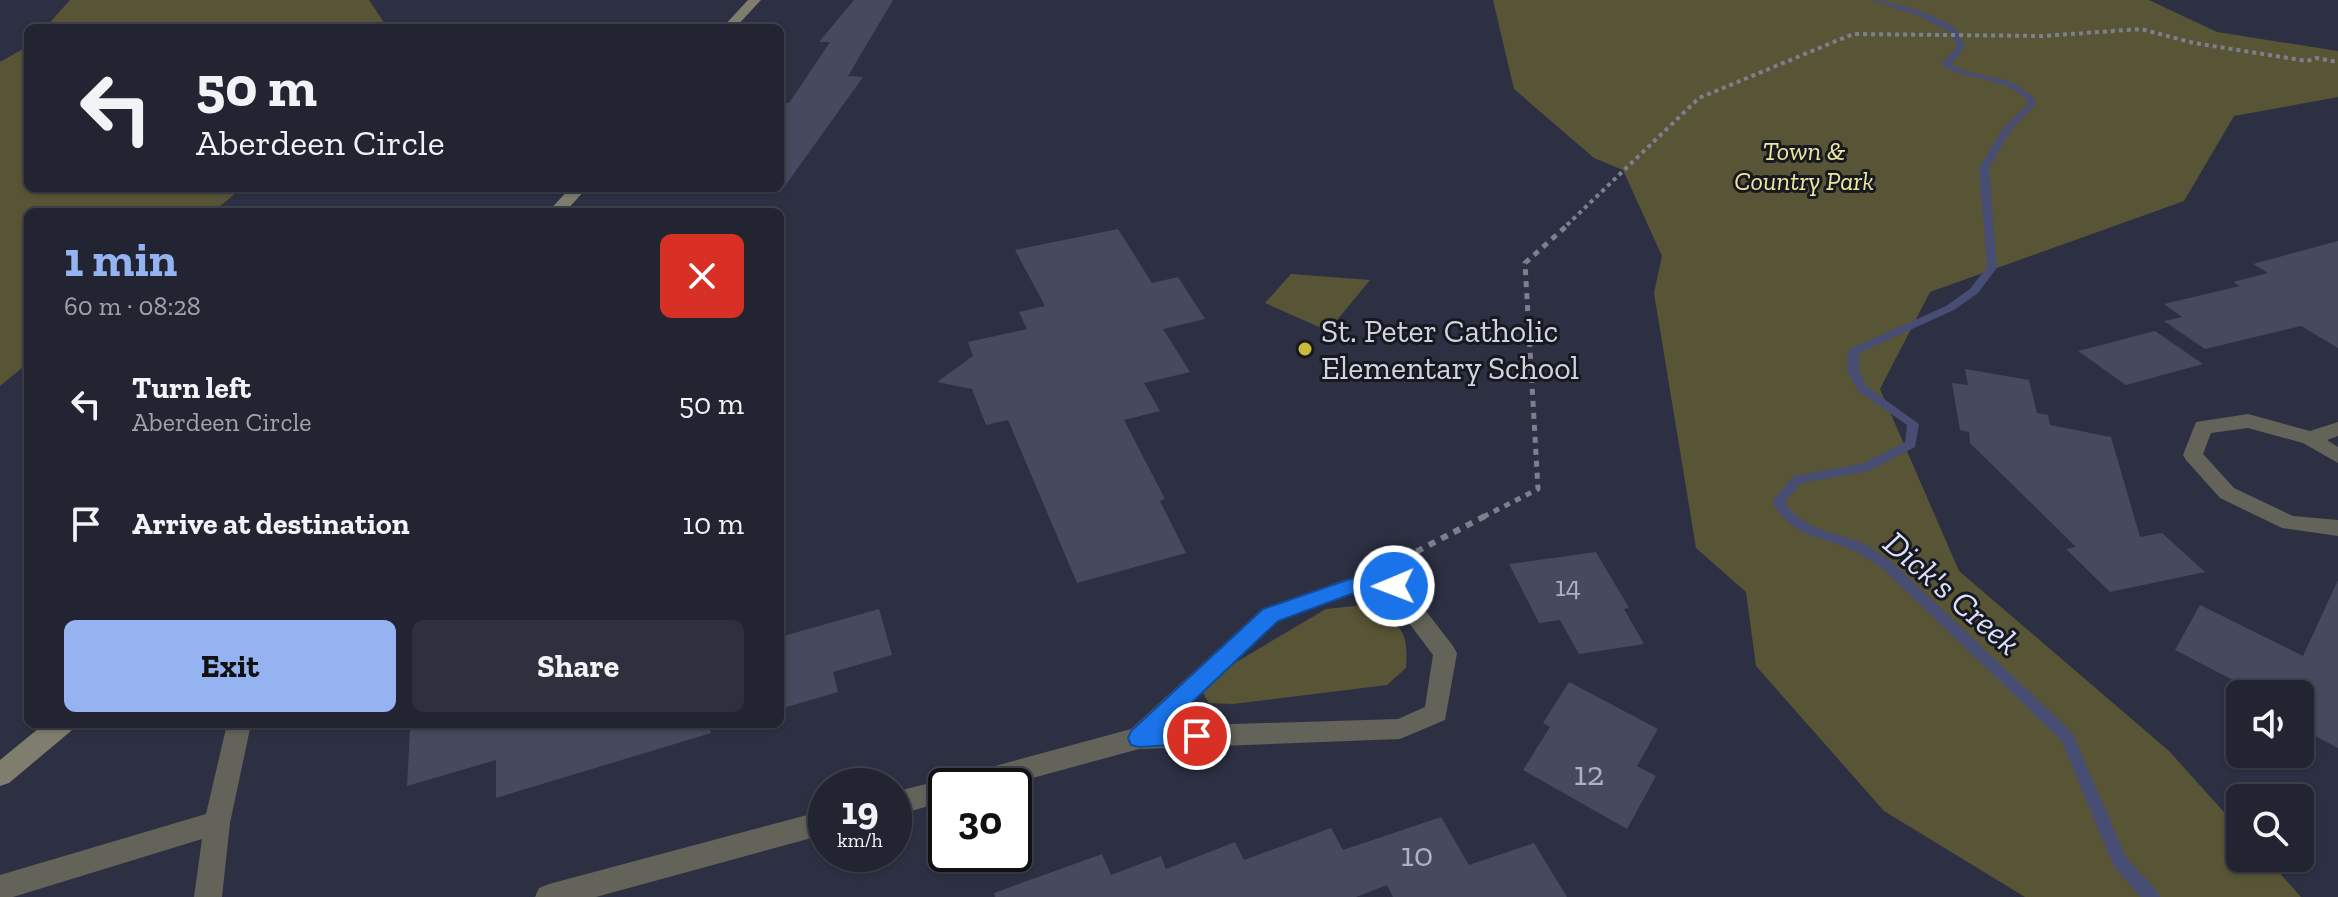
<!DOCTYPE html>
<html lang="en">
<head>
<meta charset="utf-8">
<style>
	:root { --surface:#222432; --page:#2e303e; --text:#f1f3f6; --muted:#a2a4ac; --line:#3f414d; --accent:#95b2f1 }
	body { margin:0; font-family:"Zilla Slab",serif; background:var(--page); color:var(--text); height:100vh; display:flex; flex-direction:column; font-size:30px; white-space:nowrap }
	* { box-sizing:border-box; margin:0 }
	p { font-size:26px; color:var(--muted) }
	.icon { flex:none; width:44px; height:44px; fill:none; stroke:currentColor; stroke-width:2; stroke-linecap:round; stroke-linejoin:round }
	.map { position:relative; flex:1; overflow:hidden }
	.side { position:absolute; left:24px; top:208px; width:760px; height:520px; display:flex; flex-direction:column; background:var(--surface); border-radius:12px; box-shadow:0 2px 6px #0004,0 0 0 2px var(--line) }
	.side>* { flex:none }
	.top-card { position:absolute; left:24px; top:24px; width:760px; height:168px; border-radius:12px; box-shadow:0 2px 6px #0004,0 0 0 2px var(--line); background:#222432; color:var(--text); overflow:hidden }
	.buttons { position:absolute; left:2226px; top:680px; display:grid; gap:16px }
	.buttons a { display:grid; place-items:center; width:88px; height:88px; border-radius:12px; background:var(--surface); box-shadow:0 2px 6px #0004,0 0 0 2px var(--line); font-size:40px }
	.speed { position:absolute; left:808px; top:768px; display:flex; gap:16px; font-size:40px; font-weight:700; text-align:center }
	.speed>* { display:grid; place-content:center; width:104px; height:104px; border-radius:50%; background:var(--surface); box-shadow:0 2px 6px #0004,0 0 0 2px var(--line); line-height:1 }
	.speed small { font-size:20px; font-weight:400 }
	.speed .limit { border:4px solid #111; border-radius:12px; background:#fff; color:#111 }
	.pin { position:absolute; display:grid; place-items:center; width:68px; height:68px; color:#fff; margin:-34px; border:4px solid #fff; border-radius:50%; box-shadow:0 2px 8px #0007 }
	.me { position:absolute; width:88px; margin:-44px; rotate:269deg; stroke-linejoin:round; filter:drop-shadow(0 0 6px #0008) }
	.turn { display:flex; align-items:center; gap:28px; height:168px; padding:0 40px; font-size:36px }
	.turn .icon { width:104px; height:104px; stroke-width:2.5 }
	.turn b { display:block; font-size:56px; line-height:68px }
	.round { display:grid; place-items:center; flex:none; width:84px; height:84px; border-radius:12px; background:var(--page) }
	.summary { display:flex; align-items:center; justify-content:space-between; height:136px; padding:0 40px }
	h1 { font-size:48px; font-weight:700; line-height:60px; color:var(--accent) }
	.primary-button { display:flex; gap:16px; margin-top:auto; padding:16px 40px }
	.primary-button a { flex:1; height:92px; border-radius:12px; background:var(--accent); color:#111; font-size:32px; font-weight:700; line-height:92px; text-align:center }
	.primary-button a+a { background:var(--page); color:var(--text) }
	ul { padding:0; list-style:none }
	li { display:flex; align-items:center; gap:24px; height:120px; padding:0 40px }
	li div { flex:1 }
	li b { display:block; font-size:30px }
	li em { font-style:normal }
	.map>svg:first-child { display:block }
	.green { fill:#585536 }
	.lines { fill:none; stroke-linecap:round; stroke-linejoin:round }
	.stream { fill:#484d74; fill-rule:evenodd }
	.building { fill:#474a5f }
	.path-far2 { stroke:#7d7f8f; stroke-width:4; stroke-dasharray:4 4; stroke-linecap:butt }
	.path-far1 { stroke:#7d7f8f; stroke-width:5; stroke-dasharray:6 6; stroke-linecap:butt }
	.path { stroke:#7d7f8f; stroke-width:6; stroke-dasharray:7 7; stroke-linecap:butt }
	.street { fill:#646359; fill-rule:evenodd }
	.secondary { fill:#7f7e6e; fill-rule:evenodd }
	.route { fill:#1a73e8; stroke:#114b97; stroke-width:2 }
	.poi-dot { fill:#c8bb3b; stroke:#171921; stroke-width:3 }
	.labels { text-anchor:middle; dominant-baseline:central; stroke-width:6; stroke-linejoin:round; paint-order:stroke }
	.far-park-label { font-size:26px; font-style:italic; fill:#efe79d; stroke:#171921 }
	.number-label { font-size:28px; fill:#aeb1c0 }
	.poi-label { font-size:32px; fill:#d1d3e0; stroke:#171921; text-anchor:start }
	.water-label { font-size:34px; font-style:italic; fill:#dbdffb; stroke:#171921 }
	.near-number-label { font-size:34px; fill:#aeb1c0 }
</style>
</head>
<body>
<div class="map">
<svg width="2338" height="897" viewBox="0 0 2338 897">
	<rect width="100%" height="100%" fill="#2d3043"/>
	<g class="green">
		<path d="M 70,0 L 369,0 L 385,24 L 383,28 L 45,28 Z"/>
		<path d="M 1493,0 L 2149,0 L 2217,32 L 2338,51 L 2338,97 L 2234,116 L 2184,201 L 1930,292 L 1880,389 L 1959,571 L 2169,751 L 2240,830 L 2240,858 L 2266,858 L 2301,897 L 2025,897 L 1884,811 L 1756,666 L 1746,592 L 1696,548 L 1654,293 L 1662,256 L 1623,170 L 1594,158 L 1514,89 Z"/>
		<path d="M 28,46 L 28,188 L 242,188 L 213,212 L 28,212 L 28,363 L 0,386 L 0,62 Z"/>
		<path d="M 1291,274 L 1370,280 L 1328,331 L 1265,303 Z"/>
		<path d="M 1364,605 C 1398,625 1409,624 1406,668 L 1387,685 L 1233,704 L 1209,703 L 1203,693 L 1216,674 L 1326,609 Z"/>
	</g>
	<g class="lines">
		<path class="stream" d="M 1871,0 C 1890,0 1943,16 1956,30 C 1960,34 1962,42 1965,47 L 1951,64 C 1981,82 2015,71 2037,103 L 2011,130 L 1989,168 L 1997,267 L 1996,269 L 1978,293 L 1954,310 L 1859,353 L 1859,371 L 1866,386 L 1919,424 L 1915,447 L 1869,471 L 1801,483 L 1785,502 C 1802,531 1836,531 1864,544 C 1874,549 1882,556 1892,562 L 2072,732 L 2126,857 L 2158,892 L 2160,897 L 2141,897 L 2114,867 L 2061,740 L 1882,568 C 1873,563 1865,556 1856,552 C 1820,534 1795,541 1772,502 L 1793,476 L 1862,464 L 1905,442 L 1907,425 L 1858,391 L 1847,371 L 1848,351 L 1850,349 L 1946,306 L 1970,289 L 1987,267 L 1979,168 L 2004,127 L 2029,103 C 2010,76 1969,82 1943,66 L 1943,62 L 1957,47 L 1950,32 L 1919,16 Z"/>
	</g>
	<g class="building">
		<path d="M 854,0 L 893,0 L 848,76 L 863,77 L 780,193 L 780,103 L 789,103 L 830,42 L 819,42 Z"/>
		<path d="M 1118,229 L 1152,283 L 1178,277 L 1205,319 L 1163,329 L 1190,372 L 1144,383 L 1160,411 L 1124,420 L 1165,499 L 1160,501 L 1186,553 L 1077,583 L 1008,420 L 986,425 L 972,389 L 937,382 L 973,356 L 968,342 L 1027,329 L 1019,312 L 1045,306 L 1015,250 Z"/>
		<path d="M 2338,241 L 2338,348 L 2301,326 L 2205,349 L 2164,321 L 2182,317 L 2164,304 L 2240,286 L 2233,282 L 2268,273 L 2253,264 Z"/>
		<path d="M 2155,331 L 2203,364 L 2126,385 L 2078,351 Z"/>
		<path d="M 1965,369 L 2029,380 L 2037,413 L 2048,415 L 2050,425 L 2111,437 L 2140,537 L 2162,533 L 2205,572 L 2110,592 L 2066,549 L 2076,547 L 1970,443 L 1969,432 L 1960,430 L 1952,383 L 1968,385 Z"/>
		<path d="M 1596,552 L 1629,608 L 1624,609 L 1644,644 L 1579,654 L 1560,620 L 1539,623 L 1509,564 Z"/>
		<path d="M 2338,580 L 2338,748 L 2300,728 L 2300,694 L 2260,694 L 2175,650 L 2200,605 L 2303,656 Z"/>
		<path d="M 879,609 L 892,655 L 833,672 L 838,692 L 780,709 L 780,637 Z"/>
		<path d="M 1569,682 L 1658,729 L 1637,766 L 1656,776 L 1627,829 L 1523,770 L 1550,727 L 1543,723 Z"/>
		<path d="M 428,724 L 709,724 L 711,733 L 496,798 L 496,760 L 407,786 L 410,729 Z"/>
		<path d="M 1441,817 L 1469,865 L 1534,843 L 1567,897 L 1393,897 L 1387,885 L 1356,897 L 995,897 L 994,893 L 1102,854 L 1111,875 L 1161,856 L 1166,869 L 1235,842 L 1244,860 L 1331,828 L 1343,850 Z"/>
	</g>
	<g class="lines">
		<path class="path-far2" d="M 1567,225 L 1699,98 L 1853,34 L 2043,36 L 2141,29 L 2194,43 L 2307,61 L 2316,58 L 2338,62"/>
		<path class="path-far1" d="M 1483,517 L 1538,489 L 1525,263 L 1570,223"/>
		<path class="path" d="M 1404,558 L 1487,515"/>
		<g class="street">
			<path d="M 2248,414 L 2310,431 L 2338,422 L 2338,436 L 2327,440 L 2338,447 L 2338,463 L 2303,443 L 2248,428 L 2211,433 L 2203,454 L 2234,488 L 2293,516 L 2338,520 L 2338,536 L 2282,528 L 2220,498 L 2186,460 L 2183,455 L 2196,422 Z"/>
			<path d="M 1350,578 L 1402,580 L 1453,646 L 1457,653 L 1445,720 L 1400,739 L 1139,749 L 1003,786 L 946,786 L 946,801 L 894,816 L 894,792 L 946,779 L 952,781 L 962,775 L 1131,729 L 1262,609 ZM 1351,595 L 1388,595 L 1433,655 L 1425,707 L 1398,719 L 1168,726 L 1278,621 Z"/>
			<path d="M 227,724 L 251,724 L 230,823 L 222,897 L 194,897 L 202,839 L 13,897 L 0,897 L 0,875 L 206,814 Z"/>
			<path d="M 826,810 L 826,834 L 596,897 L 535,897 L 539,888 L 549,884 Z"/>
		</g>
		<g class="secondary">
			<path d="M 748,0 L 761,0 L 735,28 L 722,28 Z"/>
			<path d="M 570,188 L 587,188 L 565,212 L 548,212 Z"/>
			<path d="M 44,724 L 74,724 L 71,731 L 9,783 L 0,786 L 0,760 Z"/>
		</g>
	</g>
	<path class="route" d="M 1394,578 L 1401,580 L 1404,586 L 1401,591 L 1351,594 L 1278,621 L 1166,727 L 1197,726 L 1205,729 L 1209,736 L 1205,743 L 1139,747 L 1131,745 L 1128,738 L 1131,731 L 1263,609 L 1350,579 Z"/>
	<circle class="poi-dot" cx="1305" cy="349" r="8"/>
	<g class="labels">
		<g class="far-park-label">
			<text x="1804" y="151">Town &amp;<tspan x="1804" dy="30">Country Park</tspan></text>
		</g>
		<g class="number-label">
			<text x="1568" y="586">14</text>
		</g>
		<g class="poi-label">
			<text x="1321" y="331">St. Peter Catholic<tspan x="1321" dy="37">Elementary School</tspan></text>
		</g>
		<g class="water-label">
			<text transform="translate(1952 593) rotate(41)">Dick's Creek</text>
		</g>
		<g class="near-number-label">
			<text x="1589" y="773">12</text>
			<text x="1417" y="854">10</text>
		</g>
	</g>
</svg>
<div class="buttons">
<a><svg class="icon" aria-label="sound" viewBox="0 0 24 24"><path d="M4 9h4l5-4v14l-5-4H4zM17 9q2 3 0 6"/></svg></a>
<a><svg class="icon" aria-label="search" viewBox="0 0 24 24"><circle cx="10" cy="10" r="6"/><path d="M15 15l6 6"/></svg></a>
</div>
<div class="speed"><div>19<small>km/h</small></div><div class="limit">30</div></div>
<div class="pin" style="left:1197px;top:736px;background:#d93025"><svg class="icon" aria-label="arrive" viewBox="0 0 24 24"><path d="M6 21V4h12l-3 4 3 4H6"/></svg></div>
<svg class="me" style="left:1394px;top:586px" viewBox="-20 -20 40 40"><circle r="17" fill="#1a73e8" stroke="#fff" stroke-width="3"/><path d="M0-11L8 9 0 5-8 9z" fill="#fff"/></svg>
<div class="top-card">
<div class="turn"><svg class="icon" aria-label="left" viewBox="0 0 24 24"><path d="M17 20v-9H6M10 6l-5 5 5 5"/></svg><div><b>50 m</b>Aberdeen Circle</div></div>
</div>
<section class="side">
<div class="summary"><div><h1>1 min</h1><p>60 m · 08:28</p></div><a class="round" style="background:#d93025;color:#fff"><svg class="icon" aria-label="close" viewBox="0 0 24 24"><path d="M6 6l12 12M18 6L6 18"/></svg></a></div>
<ul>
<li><svg class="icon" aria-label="left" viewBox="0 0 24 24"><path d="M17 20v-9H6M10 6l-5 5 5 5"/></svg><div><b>Turn left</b><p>Aberdeen Circle</p></div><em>50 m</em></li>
<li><svg class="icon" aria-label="arrive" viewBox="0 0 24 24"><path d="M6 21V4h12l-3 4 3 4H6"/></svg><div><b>Arrive at destination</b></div><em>10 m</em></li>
</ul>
<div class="primary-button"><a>Exit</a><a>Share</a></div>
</section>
</div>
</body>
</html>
